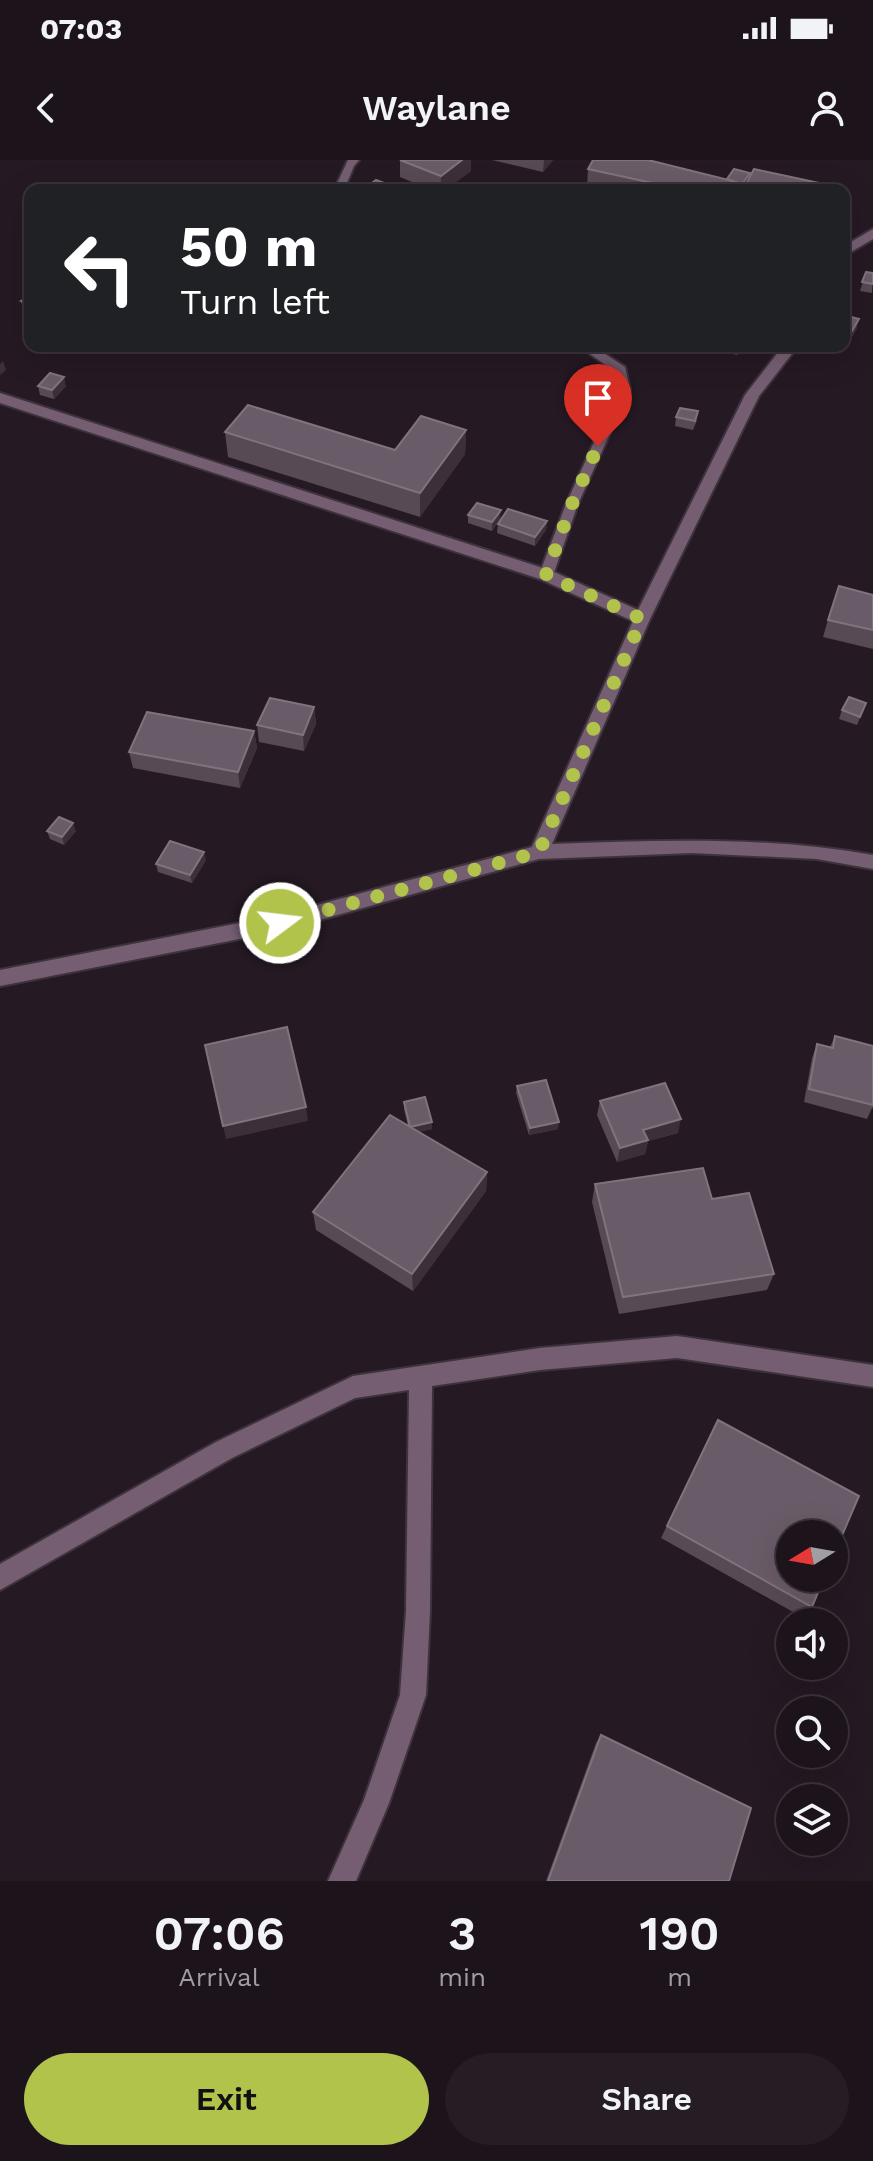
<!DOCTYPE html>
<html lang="en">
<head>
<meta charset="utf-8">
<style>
	:root { --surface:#1c131b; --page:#251c24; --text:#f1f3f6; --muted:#a09ea3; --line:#3a323a; --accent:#b2c34c }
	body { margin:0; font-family:"Work Sans",sans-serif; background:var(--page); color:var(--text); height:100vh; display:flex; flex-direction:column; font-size:30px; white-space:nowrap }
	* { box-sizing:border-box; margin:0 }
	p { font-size:26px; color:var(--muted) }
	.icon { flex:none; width:44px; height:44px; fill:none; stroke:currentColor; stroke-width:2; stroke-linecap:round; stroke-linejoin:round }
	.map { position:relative; height:1721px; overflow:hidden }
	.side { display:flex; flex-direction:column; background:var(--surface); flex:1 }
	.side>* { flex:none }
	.hud { position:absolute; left:24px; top:24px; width:826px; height:168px; border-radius:16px; box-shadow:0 8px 32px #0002,0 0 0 2px var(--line); background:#202124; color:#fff; overflow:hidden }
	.needle { width:52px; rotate:259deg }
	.controls { position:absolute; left:776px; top:1360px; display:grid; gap:16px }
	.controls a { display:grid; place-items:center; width:72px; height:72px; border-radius:50%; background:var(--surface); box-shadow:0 8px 32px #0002,0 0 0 2px var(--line); font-size:40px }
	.pin { position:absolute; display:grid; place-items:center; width:68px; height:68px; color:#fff; margin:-82px -34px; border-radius:50% 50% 50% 0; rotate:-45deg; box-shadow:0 0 8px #0007 }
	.pin .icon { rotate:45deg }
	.me { position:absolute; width:88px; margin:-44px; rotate:75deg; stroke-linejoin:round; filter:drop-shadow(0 0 6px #0008) }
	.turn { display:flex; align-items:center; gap:28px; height:168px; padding:0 24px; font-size:36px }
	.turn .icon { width:104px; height:104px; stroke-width:2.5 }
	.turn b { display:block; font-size:56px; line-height:68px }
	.eta { display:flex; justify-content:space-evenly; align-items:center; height:136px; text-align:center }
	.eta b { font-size:48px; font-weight:600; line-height:56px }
	.button { display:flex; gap:16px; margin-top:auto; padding:16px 24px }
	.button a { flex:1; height:92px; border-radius:48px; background:var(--accent); color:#111; font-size:32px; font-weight:600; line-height:92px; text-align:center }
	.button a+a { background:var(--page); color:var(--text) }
	.status { display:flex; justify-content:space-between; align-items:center; height:56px; padding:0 40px; background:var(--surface); direction:ltr }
	.status svg { height:22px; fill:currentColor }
	header { display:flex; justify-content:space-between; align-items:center; height:104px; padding:0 24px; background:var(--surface); font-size:36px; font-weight:600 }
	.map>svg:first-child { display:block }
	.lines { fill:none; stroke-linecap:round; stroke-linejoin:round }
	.service-casing { stroke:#3e333d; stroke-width:4 }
	.minor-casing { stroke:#3e333d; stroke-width:4 }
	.service { fill:#755e72; fill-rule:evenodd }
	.minor { fill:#755e72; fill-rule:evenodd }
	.wall { fill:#574a55 }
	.shaded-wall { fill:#3c2f3a }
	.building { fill:#695b67; stroke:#7f737e; stroke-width:2 }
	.route { stroke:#b2c34c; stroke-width:14; stroke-dasharray:0 25.2 }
</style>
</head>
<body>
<div class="status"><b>07:03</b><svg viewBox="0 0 49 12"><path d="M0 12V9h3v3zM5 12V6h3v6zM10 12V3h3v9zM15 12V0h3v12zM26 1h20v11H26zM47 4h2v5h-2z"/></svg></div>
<header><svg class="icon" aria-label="back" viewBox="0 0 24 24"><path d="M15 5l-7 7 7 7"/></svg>Waylane<svg class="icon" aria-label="person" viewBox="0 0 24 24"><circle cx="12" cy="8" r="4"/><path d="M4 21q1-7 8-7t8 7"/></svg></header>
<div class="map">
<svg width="873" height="1721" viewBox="0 0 873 1721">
	<rect width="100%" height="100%" fill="#251924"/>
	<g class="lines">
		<defs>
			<g id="service">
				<path d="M 348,0 L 359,0 L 354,6 L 344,30 L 334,30 Z"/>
				<path d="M 579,186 L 593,186 L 625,207 L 630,229 L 578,344 L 553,415 L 546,419 L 539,415 L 566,344 L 618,229 L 615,212 Z"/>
			</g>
			<g id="minor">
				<path d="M 873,69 L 873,79 L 844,96 L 844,86 Z"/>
				<path d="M 783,186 L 798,186 L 759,236 L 650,459 L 552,684 C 660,680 766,676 873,695 L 873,709 L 817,699 L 692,693 L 539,699 L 280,771 L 0,826 L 0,810 L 280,755 L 532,687 L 633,461 L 540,419 L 0,243 L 0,233 L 552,411 L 638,450 L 745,235 Z"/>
				<path d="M 677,1176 L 873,1205 L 873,1227 L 677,1198 L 540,1210 L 432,1226 L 430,1451 L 426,1535 L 389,1643 L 356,1721 L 328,1721 L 364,1640 L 400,1535 L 406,1451 L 409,1230 L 355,1238 L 232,1298 L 0,1430 L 0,1404 L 216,1282 L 353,1216 L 540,1188 Z"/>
			</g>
		</defs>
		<use href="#service" class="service-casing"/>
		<use href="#minor" class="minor-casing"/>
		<use href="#service" class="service"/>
		<use href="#minor" class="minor"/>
	</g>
	<g class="wall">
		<path d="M 400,0 L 471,11 L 445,30 L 431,30 L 400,17 Z"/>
		<path d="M 492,0 L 553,0 L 543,12 Z"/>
		<path d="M 588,9 L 727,19 L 749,19 L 817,30 L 745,30 L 746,25 L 743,30 L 605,30 L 587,26 Z"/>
		<path d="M 866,112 L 873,113 L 872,133 L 860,131 Z"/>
		<path d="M 30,135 L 30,161 L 25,159 L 21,141 Z"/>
		<path d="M 844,168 L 857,168 L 850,180 L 844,178 Z"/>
		<path d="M 704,186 L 743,186 L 737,195 Z"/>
		<path d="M 38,226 L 66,226 L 54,239 L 40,235 Z"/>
		<path d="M 676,257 L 697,260 L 693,270 L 675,266 Z"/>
		<path d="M 466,270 L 465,294 L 420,357 L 228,297 L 225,272 L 395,290 Z"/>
		<path d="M 468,355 L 500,359 L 492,371 L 468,363 Z"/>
		<path d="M 547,361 L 546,370 L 535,386 L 497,373 L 498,364 Z"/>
		<path d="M 873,435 L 873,489 L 823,477 L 828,460 Z"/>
		<path d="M 866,543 L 857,565 L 839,559 L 842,550 Z"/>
		<path d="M 314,547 L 316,564 L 304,591 L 259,582 L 257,565 Z"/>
		<path d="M 254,571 L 257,588 L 240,628 L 133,608 L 129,592 Z"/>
		<path d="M 47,671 L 76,671 L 64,685 L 50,679 Z"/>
		<path d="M 206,700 L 192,723 L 158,712 L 156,704 Z"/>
		<path d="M 835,876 L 873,886 L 873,948 L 872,948 L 867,959 L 804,942 L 812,898 L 817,884 L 830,887 Z"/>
		<path d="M 517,926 L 558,969 L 529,975 L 516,933 Z"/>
		<path d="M 600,941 L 678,973 L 648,981 L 645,994 L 617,1002 L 597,955 Z"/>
		<path d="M 404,942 L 432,962 L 432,969 L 418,972 L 487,1012 L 486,1031 L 413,1131 L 316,1070 L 313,1052 L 408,966 L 404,949 Z"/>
		<path d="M 595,1024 L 712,1039 L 774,1114 L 767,1130 L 619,1154 L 592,1042 Z"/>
		<path d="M 718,1260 L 812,1447 L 802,1457 L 661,1378 Z"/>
		<path d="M 601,1575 L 729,1721 L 546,1721 L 596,1583 Z"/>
	</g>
	<g class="shaded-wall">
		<path d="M 462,0 L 471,0 L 471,11 L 445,30 L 441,30 L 441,16 Z"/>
		<path d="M 544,0 L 553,0 L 543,12 Z"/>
		<path d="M 750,13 L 748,22 L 743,30 L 741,30 L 742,24 Z"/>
		<path d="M 733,21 L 731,30 L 725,30 Z"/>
		<path d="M 859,159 L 857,168 L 850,180 L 852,171 Z"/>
		<path d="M 3,201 L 6,210 L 0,215 L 0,204 Z"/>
		<path d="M 64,217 L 66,226 L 54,239 L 52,230 Z"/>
		<path d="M 466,270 L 465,294 L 420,357 L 420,333 Z"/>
		<path d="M 501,350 L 500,359 L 492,371 L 492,362 Z"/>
		<path d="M 547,361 L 546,370 L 535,386 L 535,377 Z"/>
		<path d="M 314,547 L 316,564 L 304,591 L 303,575 Z"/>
		<path d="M 254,571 L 257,588 L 240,628 L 238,612 Z"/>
		<path d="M 73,663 L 76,671 L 64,685 L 62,677 Z"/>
		<path d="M 204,692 L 206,700 L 192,723 L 190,715 Z"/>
		<path d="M 306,947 L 308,961 L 226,979 L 223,966 Z"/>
		<path d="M 681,959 L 678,973 L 648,981 L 645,994 L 617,1002 L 620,988 L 643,970 Z"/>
		<path d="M 432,962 L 432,969 L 410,974 L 410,967 Z"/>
		<path d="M 559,962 L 558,969 L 529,975 L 530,968 Z"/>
		<path d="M 487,1012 L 486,1031 L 413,1131 L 412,1114 Z"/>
	</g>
	<g class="building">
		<path d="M 400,0 L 462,0 L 441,16 Z"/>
		<path d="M 593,0 L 648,0 L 733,21 L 725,30 L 685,30 L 588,9 Z"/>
		<path d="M 734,9 L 750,13 L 742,24 L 727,19 Z"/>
		<path d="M 754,9 L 819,23 L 815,30 L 775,30 L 746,24 Z"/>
		<path d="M 376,20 L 395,27 L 390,30 L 377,30 L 368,26 Z"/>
		<path d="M 866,112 L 873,113 L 873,124 L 862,122 Z"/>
		<path d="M 30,135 L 30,145 L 21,141 Z"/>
		<path d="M 851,157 L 859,159 L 852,171 L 844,168 Z"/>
		<path d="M 50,213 L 64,217 L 52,230 L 38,226 Z"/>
		<path d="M 248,245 L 395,290 L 421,256 L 466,270 L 420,333 L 225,272 Z"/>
		<path d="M 680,248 L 698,251 L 695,261 L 676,257 Z"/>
		<path d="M 477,343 L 501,350 L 492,362 L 468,355 Z"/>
		<path d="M 508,349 L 547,361 L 535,377 L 498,364 Z"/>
		<path d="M 839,426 L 873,435 L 873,470 L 828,460 Z"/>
		<path d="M 849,537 L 866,543 L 860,557 L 842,550 Z"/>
		<path d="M 270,538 L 314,547 L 303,575 L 257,565 Z"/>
		<path d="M 147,552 L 254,571 L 238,612 L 129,592 Z"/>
		<path d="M 59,657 L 73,663 L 62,677 L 47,671 Z"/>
		<path d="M 170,681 L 204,692 L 190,715 L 156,704 Z"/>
		<path d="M 287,867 L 306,947 L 223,966 L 205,885 Z"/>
		<path d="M 835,876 L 873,886 L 873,945 L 809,929 L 817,884 L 833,888 Z"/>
		<path d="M 546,920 L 559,962 L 530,968 L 517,926 Z"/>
		<path d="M 665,923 L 681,959 L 643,970 L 648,980 L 620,988 L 600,941 Z"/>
		<path d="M 425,937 L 432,962 L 410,967 L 404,942 Z"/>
		<path d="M 390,955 L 487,1012 L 412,1114 L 313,1052 Z"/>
		<path d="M 703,1008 L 712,1039 L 749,1033 L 774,1114 L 623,1137 L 595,1024 Z"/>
		<path d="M 718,1260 L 859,1336 L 834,1394 L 834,1374 L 790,1374 L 790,1418 L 824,1418 L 812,1447 L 667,1366 Z"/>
		<path d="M 601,1575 L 751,1648 L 729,1721 L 548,1721 Z"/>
	</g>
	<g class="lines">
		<path class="route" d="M 280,763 L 539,692 L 642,459 L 546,415 L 572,344 L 598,286"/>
	</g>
</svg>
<div class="controls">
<a><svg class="needle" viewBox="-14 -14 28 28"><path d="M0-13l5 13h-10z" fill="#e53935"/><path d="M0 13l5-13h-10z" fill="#a09ea3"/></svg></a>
<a><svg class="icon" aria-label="sound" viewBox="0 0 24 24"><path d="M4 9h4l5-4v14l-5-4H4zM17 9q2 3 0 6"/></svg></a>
<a><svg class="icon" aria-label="search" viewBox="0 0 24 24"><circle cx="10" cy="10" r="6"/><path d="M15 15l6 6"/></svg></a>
<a><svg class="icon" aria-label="layers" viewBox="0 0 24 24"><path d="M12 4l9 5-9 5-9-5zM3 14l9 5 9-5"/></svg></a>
</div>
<div class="pin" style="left:598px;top:286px;background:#d93025"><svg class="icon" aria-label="arrive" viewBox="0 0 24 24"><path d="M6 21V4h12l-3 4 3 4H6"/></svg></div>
<svg class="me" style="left:280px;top:763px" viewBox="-20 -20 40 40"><circle r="17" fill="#b2c34c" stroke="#fff" stroke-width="3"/><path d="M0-11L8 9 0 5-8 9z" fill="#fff"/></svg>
<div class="hud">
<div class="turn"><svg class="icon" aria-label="left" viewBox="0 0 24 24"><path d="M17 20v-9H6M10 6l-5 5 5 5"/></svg><div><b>50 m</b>Turn left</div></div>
</div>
</div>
<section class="side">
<div class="eta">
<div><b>07:06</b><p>Arrival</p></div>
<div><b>3</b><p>min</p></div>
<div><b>190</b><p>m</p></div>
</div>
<div class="button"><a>Exit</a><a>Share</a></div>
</section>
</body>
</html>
